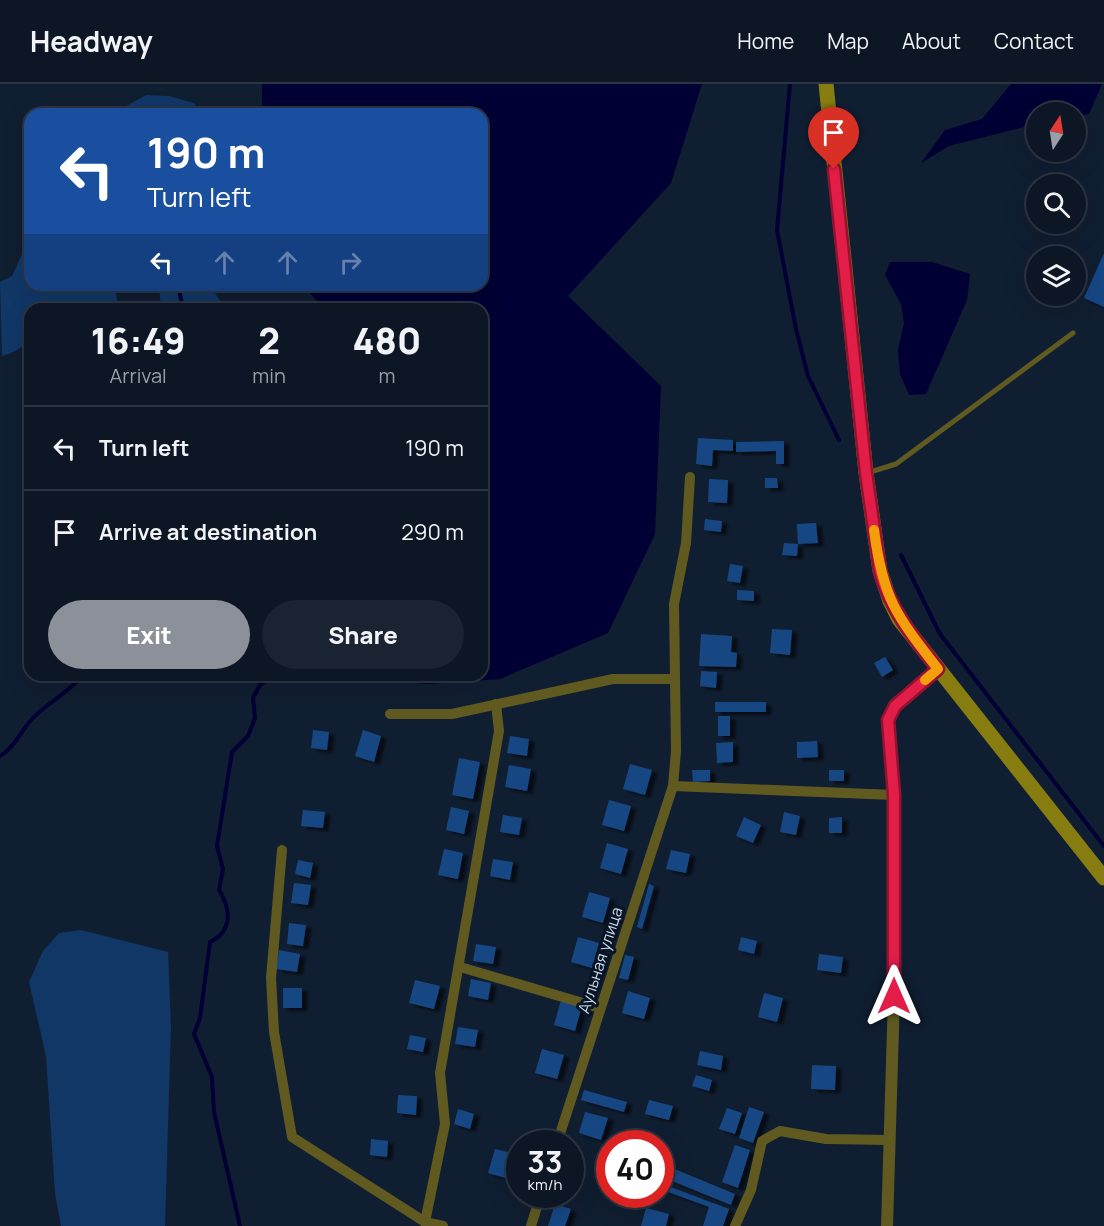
<!DOCTYPE html>
<html lang="en">
<head>
<meta charset="utf-8">
<style>
	:root { --surface:#0c1625; --page:#1a2332; --text:#f1f3f6; --muted:#9a9fa7; --line:#2c3542; --accent:#8c9099 }
	body { margin:0; font-family:Manrope,sans-serif; background:var(--page); color:var(--text); height:100vh; display:flex; flex-direction:column; font-size:22px; white-space:nowrap }
	* { box-sizing:border-box; margin:0 }
	p { font-size:20px; color:var(--muted) }
	.icon { flex:none; width:33px; height:33px; fill:none; stroke:currentColor; stroke-width:2; stroke-linecap:round; stroke-linejoin:round }
	.map { position:relative; flex:1; overflow:hidden }
	.drawer { position:absolute; left:24px; top:219px; width:464px; height:378px; display:flex; flex-direction:column; background:var(--surface); border-radius:18px; box-shadow:0 6px 24px #0002,0 0 0 2px var(--line) }
	.drawer>* { flex:none }
	.hud { position:absolute; left:24px; top:24px; width:464px; height:183px; border-radius:18px; box-shadow:0 6px 24px #0002,0 0 0 2px var(--line); background:#1a4fa0; color:#fff; overflow:hidden }
	.needle { width:39px; rotate:12deg }
	.buttons { position:absolute; left:1026px; top:18px; display:grid; gap:12px }
	.buttons a { display:grid; place-items:center; width:60px; height:60px; border-radius:50%; background:var(--surface); box-shadow:0 6px 24px #0002,0 0 0 2px var(--line); font-size:30px }
	.speed { position:absolute; left:506px; top:1046px; display:flex; gap:12px; font-size:30px; font-weight:700; text-align:center }
	.speed>* { display:grid; place-content:center; width:78px; height:78px; border-radius:50%; background:var(--surface); box-shadow:0 6px 24px #0002,0 0 0 2px var(--line); line-height:1 }
	.speed small { font-size:15px; font-weight:400 }
	.speed .limit { border:9px solid #d22; background:#fff; color:#111 }
	.pin { position:absolute; display:grid; place-items:center; width:51px; height:51px; color:#fff; margin:-62px -26px; border-radius:50% 50% 50% 0; rotate:-45deg; box-shadow:0 0 6px #0007 }
	.pin .icon { rotate:45deg }
	.me { position:absolute; width:66px; margin:-33px; rotate:0deg; stroke-linejoin:round; filter:drop-shadow(0 0 4px #0008) }
	.turn { display:flex; align-items:center; gap:21px; height:126px; padding:0 24px; font-size:27px }
	.turn .icon { width:78px; height:78px; stroke-width:2.5 }
	.turn b { display:block; font-size:42px; line-height:51px }
	.lanes { display:flex; align-items:center; height:57px; padding:0 24px; background:#0003; justify-content:center; gap:30px; direction:ltr }
	.lanes .off { opacity:.35 }
	.eta { display:flex; justify-content:space-evenly; align-items:center; height:102px; text-align:center }
	.eta b { font-size:36px; font-weight:800; line-height:42px }
	.cta { display:flex; gap:12px; margin-top:auto; padding:12px 24px }
	.cta a { flex:1; height:69px; border-radius:36px; background:var(--accent); color:#fff; font-size:24px; font-weight:800; line-height:69px; text-align:center }
	.cta a+a { background:var(--page); color:var(--text) }
	ul { padding:0; list-style:none }
	li { display:flex; align-items:center; gap:18px; height:84px; padding:0 24px; border-top:2px solid var(--line) }
	li div { flex:1 }
	li b { display:block; font-size:22px }
	li em { font-style:normal }
	header { display:flex; align-items:center; gap:36px; box-sizing:border-box; height:84px; padding:0 30px; background:var(--surface); border-bottom:2px solid var(--line) }
	header strong { font-size:28px }
	nav { display:flex; gap:33px; margin-inline-start:auto; font-size:21px }
	.map>svg:first-child { display:block }
	.green { fill:#113767 }
	.water { fill:#000034 }
	.lines { fill:none; stroke-linecap:round; stroke-linejoin:round }
	.stream { stroke:#000034; stroke-width:4 }
	.building { fill:#174783; filter:url(#shadow) }
	.service { stroke:#605a21; stroke-width:5 }
	.minor { stroke:#605a21; stroke-width:10 }
	.tertiary { stroke:#605a21; stroke-width:12 }
	.secondary { stroke:#867c0f; stroke-width:15 }
	.route-casing { stroke:#92132f; stroke-width:15 }
	.route { stroke:#e11d48; stroke-width:10 }
	.slow { stroke:#f59e0b; stroke-width:10 }
	.labels { text-anchor:middle; dominant-baseline:central; stroke-width:6; stroke-linejoin:round; paint-order:stroke }
	.street-label { font-size:16px; fill:#cfd9e6; stroke:#071526 }
</style>
</head>
<body>
<header>
<strong>Headway</strong>
<nav><a>Home</a><a>Map</a><a>About</a><a>Contact</a></nav>
</header>
<div class="map">
<svg width="1104" height="1142" viewBox="0 0 1104 1142">
	<defs>
		<filter id="shadow"><feDropShadow dx="5.5" dy="3" stdDeviation="1.5" flood-color="#0009"/></filter>
	</defs>
	<rect width="100%" height="100%" fill="#101e31"/>
	<g class="green">
		<path d="M 146,11 L 169,12 L 194,19 L 201,30 L 112,30 Z"/>
		<path d="M 22,170 L 30,170 L 30,201 L 115,201 L 118,225 L 30,225 C 30,251 30,265 2,272 L 0,198 L 12,192 Z"/>
		<path d="M 159,201 L 210,201 L 225,225 L 161,225 Z"/>
		<path d="M 81,846 L 168,868 L 171,942 L 165,1142 L 61,1142 L 55,1109 L 46,972 L 29,898 L 43,867 L 59,849 Z"/>
	</g>
	<g class="water">
		<path d="M 262,0 L 702,0 L 671,99 L 568,212 L 661,302 L 655,450 L 608,549 L 500,595 L 428,600 L 315,591 L 482,591 L 482,225 L 325,225 L 302,201 L 482,201 L 482,30 L 262,30 Z"/>
		<path d="M 1011,0 L 1102,0 L 1089,30 L 1076,32 L 1076,28 L 1036,28 L 1036,40 L 949,62 L 921,79 L 945,46 L 982,35 Z"/>
		<path d="M 890,178 L 932,178 L 970,190 L 967,216 L 926,310 L 909,311 L 900,290 L 898,266 L 904,239 L 901,220 L 885,191 Z"/>
	</g>
	<g class="lines">
		<g class="stream">
			<path d="M 790,0 L 777,146 L 796,245 L 808,292 L 839,356"/>
			<path d="M 178,201 L 183,225"/>
			<path d="M 901,471 L 940,550 L 1104,762"/>
			<path d="M 0,672 C 14,664 21,647 32,635 C 47,619 68,609 83,591"/>
			<path d="M 240,1142 L 214,1028 L 212,993 L 194,950 L 200,934 L 210,858 C 233,847 231,825 219,806 L 223,785 L 217,762 L 232,668 L 248,652 L 255,634 L 253,614 L 260,601 L 273,591"/>
		</g>
	</g>
	<g class="building">
		<path d="M 1104,169 L 1104,223 L 1084,214 Z"/>
		<path d="M 698,354 L 733,356 L 733,367 L 713,366 L 712,382 L 696,380 Z"/>
		<path d="M 784,357 L 784,380 L 776,380 L 776,367 L 736,368 L 736,358 Z"/>
		<path d="M 765,394 L 777,394 L 778,404 L 765,404 Z"/>
		<path d="M 709,395 L 728,396 L 727,419 L 708,418 Z"/>
		<path d="M 705,435 L 722,437 L 721,448 L 704,446 Z"/>
		<path d="M 816,439 L 818,459 L 798,460 L 797,440 Z"/>
		<path d="M 784,459 L 798,460 L 797,472 L 782,471 Z"/>
		<path d="M 730,480 L 743,482 L 740,499 L 727,497 Z"/>
		<path d="M 737,506 L 754,507 L 754,517 L 737,516 Z"/>
		<path d="M 772,545 L 792,546 L 790,571 L 770,569 Z"/>
		<path d="M 701,550 L 732,552 L 731,568 L 737,569 L 736,583 L 699,582 Z"/>
		<path d="M 885,573 L 893,586 L 882,593 L 874,579 Z"/>
		<path d="M 701,587 L 717,588 L 716,604 L 700,602 Z"/>
		<rect x="715" y="618" width="51" height="10"/>
		<rect x="718" y="632" width="12" height="20"/>
		<path d="M 313,646 L 329,648 L 327,666 L 311,664 Z"/>
		<path d="M 363,646 L 381,652 L 374,678 L 355,672 Z"/>
		<path d="M 510,652 L 529,655 L 527,672 L 507,669 Z"/>
		<path d="M 817,657 L 818,673 L 797,674 L 797,658 Z"/>
		<path d="M 733,658 L 733,678 L 717,679 L 716,659 Z"/>
		<path d="M 459,674 L 480,678 L 473,715 L 452,711 Z"/>
		<path d="M 630,680 L 652,686 L 645,711 L 623,705 Z"/>
		<path d="M 509,681 L 531,685 L 527,707 L 505,703 Z"/>
		<path d="M 692,686 L 710,686 L 710,697 L 693,698 Z"/>
		<rect x="829" y="686" width="15" height="11"/>
		<path d="M 609,716 L 631,722 L 624,747 L 602,741 Z"/>
		<path d="M 451,723 L 469,727 L 464,750 L 446,746 Z"/>
		<path d="M 303,726 L 325,728 L 323,744 L 301,742 Z"/>
		<path d="M 784,728 L 800,732 L 796,751 L 780,748 Z"/>
		<path d="M 503,731 L 522,734 L 519,751 L 500,748 Z"/>
		<path d="M 744,733 L 761,741 L 753,759 L 736,752 Z"/>
		<path d="M 842,733 L 842,749 L 829,749 L 829,734 Z"/>
		<path d="M 607,759 L 628,765 L 621,790 L 600,784 Z"/>
		<path d="M 444,765 L 463,769 L 458,795 L 438,791 Z"/>
		<path d="M 671,766 L 690,770 L 686,789 L 666,785 Z"/>
		<path d="M 493,775 L 513,778 L 510,796 L 490,792 Z"/>
		<path d="M 298,776 L 313,779 L 310,794 L 295,790 Z"/>
		<path d="M 294,799 L 311,801 L 308,821 L 291,819 Z"/>
		<path d="M 649,800 L 654,802 L 642,845 L 637,843 Z"/>
		<path d="M 589,808 L 610,814 L 603,839 L 582,833 Z"/>
		<path d="M 289,839 L 306,841 L 303,862 L 287,860 Z"/>
		<path d="M 578,853 L 599,859 L 592,884 L 571,878 Z"/>
		<path d="M 741,853 L 757,857 L 754,870 L 738,866 Z"/>
		<path d="M 476,860 L 496,863 L 493,880 L 473,877 Z"/>
		<path d="M 279,866 L 300,870 L 297,888 L 276,885 Z"/>
		<path d="M 819,870 L 843,873 L 841,889 L 817,886 Z"/>
		<path d="M 625,871 L 634,873 L 628,896 L 619,894 Z"/>
		<path d="M 471,895 L 491,899 L 488,916 L 468,912 Z"/>
		<path d="M 415,896 L 440,902 L 434,925 L 409,919 Z"/>
		<rect x="283" y="904" width="19" height="20"/>
		<path d="M 628,907 L 650,914 L 644,935 L 622,929 Z"/>
		<path d="M 764,909 L 783,914 L 777,938 L 758,933 Z"/>
		<path d="M 561,916 L 582,922 L 575,947 L 554,941 Z"/>
		<path d="M 458,943 L 478,946 L 475,963 L 455,960 Z"/>
		<path d="M 410,951 L 426,954 L 423,968 L 407,965 Z"/>
		<path d="M 542,965 L 564,971 L 557,995 L 535,989 Z"/>
		<path d="M 700,967 L 723,972 L 721,986 L 697,981 Z"/>
		<path d="M 812,981 L 836,982 L 835,1006 L 811,1005 Z"/>
		<path d="M 696,991 L 712,996 L 709,1007 L 692,1002 Z"/>
		<path d="M 584,1006 L 627,1018 L 624,1028 L 581,1016 Z"/>
		<path d="M 398,1011 L 417,1012 L 416,1031 L 397,1029 Z"/>
		<path d="M 649,1016 L 673,1022 L 669,1036 L 645,1030 Z"/>
		<path d="M 749,1023 L 764,1028 L 753,1059 L 739,1054 Z"/>
		<path d="M 727,1024 L 742,1029 L 735,1050 L 719,1045 Z"/>
		<path d="M 458,1025 L 474,1030 L 470,1045 L 454,1040 Z"/>
		<path d="M 585,1028 L 608,1034 L 601,1056 L 579,1049 Z"/>
		<path d="M 371,1055 L 388,1057 L 387,1073 L 370,1071 Z"/>
		<path d="M 735,1061 L 750,1066 L 738,1104 L 722,1098 Z"/>
		<path d="M 495,1065 L 516,1070 L 509,1095 L 488,1089 Z"/>
		<path d="M 660,1079 L 735,1110 L 731,1121 L 660,1092 Z"/>
		<path d="M 660,1099 L 729,1125 L 723,1142 L 703,1142 L 709,1123 L 660,1105 Z"/>
		<path d="M 555,1120 L 571,1125 L 565,1142 L 548,1142 Z"/>
		<path d="M 646,1124 L 669,1130 L 666,1142 L 641,1142 Z"/>
	</g>
	<g class="lines">
		<path class="service" d="M 867,389 L 896,380 L 1073,249"/>
		<g class="minor">
			<path d="M 690,393 L 686,459 L 674,520 L 676,667 L 673,702 L 894,711"/>
			<path d="M 390,630 L 452,630 L 613,595 L 675,595"/>
			<path d="M 282,766 L 271,894 L 274,948 L 292,1053 L 425,1138"/>
			<path d="M 460,883 L 600,924"/>
			<path d="M 557,1059 L 673,702"/>
			<path d="M 443,1142 L 425,1138 L 445,1040 L 440,989 L 499,647 L 496,620"/>
			<path d="M 531,1142 L 541,1110"/>
			<path d="M 735,1142 L 751,1106 L 762,1057 L 780,1047 L 826,1055 L 889,1056"/>
		</g>
		<path class="tertiary" d="M 887,1142 L 894,912 L 894,711 L 888,636 L 895,622 L 938,585"/>
		<path class="secondary" d="M 826,0 L 866,389 L 880,487 L 890,517 L 899,535 L 1104,794"/>
	</g>
	<g class="lines">
		<defs>
			<path id="route" d="M 834,85 L 866,389 L 880,487 C 890,526 914,554 938,585 L 895,622 L 888,636 L 894,711 L 894,912"/>
		</defs>
		<use href="#route" class="route-casing"/>
		<use href="#route" class="route"/>
		<path class="slow" d="M 874,446 C 883,515 896,531 938,585 L 925,596"/>
	</g>
	<g class="labels">
		<g class="street-label">
			<text transform="translate(600 876) rotate(-72)">Аульная улица</text>
		</g>
	</g>
</svg>
<div class="buttons">
<a><svg class="needle" viewBox="-14 -14 28 28"><path d="M0-13l5 13h-10z" fill="#e53935"/><path d="M0 13l5-13h-10z" fill="#9a9fa7"/></svg></a>
<a><svg class="icon" aria-label="search" viewBox="0 0 24 24"><circle cx="10" cy="10" r="6"/><path d="M15 15l6 6"/></svg></a>
<a><svg class="icon" aria-label="layers" viewBox="0 0 24 24"><path d="M12 4l9 5-9 5-9-5zM3 14l9 5 9-5"/></svg></a>
</div>
<div class="speed"><div>33<small>km/h</small></div><div class="limit">40</div></div>
<div class="pin" style="left:834px;top:85px;background:#d93025"><svg class="icon" aria-label="arrive" viewBox="0 0 24 24"><path d="M6 21V4h12l-3 4 3 4H6"/></svg></div>
<svg class="me" style="left:894px;top:912px" viewBox="-20 -20 40 40"><path d="M0-17L14 15 0 8-14 15z" fill="#e11d48" stroke="#fff" stroke-width="4"/></svg>
<div class="hud">
<div class="turn"><svg class="icon" aria-label="left" viewBox="0 0 24 24"><path d="M17 20v-9H6M10 6l-5 5 5 5"/></svg><div><b>190 m</b>Turn left</div></div>
<div class="lanes"><svg class="icon" aria-label="left" viewBox="0 0 24 24"><path d="M17 20v-9H6M10 6l-5 5 5 5"/></svg><svg class="icon off" aria-label="ahead" viewBox="0 0 24 24"><path d="M12 20V5M6 11l6-6 6 6"/></svg><svg class="icon off" aria-label="ahead" viewBox="0 0 24 24"><path d="M12 20V5M6 11l6-6 6 6"/></svg><svg class="icon off" aria-label="right" viewBox="0 0 24 24"><path d="M7 20v-9h11M14 6l5 5-5 5"/></svg></div>
</div>
<section class="drawer">
<div class="eta">
<div><b>16:49</b><p>Arrival</p></div>
<div><b>2</b><p>min</p></div>
<div><b>480</b><p>m</p></div>
</div>
<ul>
<li><svg class="icon" aria-label="left" viewBox="0 0 24 24"><path d="M17 20v-9H6M10 6l-5 5 5 5"/></svg><div><b>Turn left</b></div><em>190 m</em></li>
<li><svg class="icon" aria-label="arrive" viewBox="0 0 24 24"><path d="M6 21V4h12l-3 4 3 4H6"/></svg><div><b>Arrive at destination</b></div><em>290 m</em></li>
</ul>
<div class="cta"><a>Exit</a><a>Share</a></div>
</section>
</div>
</body>
</html>
